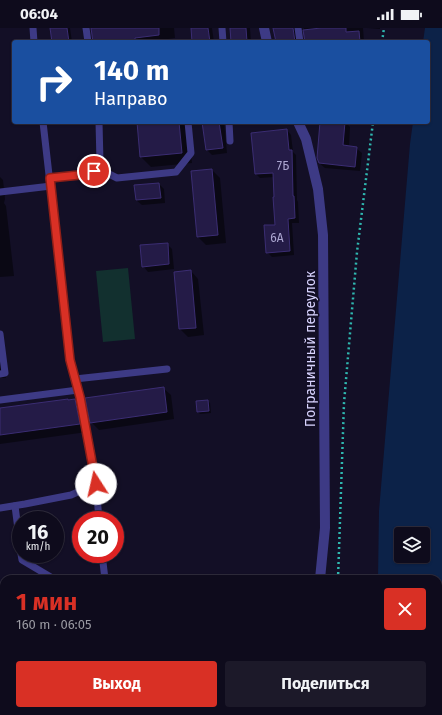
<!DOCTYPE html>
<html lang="ru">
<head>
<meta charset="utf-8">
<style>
	:root { --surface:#0e0b1c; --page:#1c1929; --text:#f1f3f6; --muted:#9b9ba3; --line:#2e2b3b; --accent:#d93025 }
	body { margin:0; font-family:"Fira Sans",sans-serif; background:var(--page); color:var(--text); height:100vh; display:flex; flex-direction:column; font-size:15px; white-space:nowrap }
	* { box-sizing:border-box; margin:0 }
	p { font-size:13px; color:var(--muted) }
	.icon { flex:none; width:22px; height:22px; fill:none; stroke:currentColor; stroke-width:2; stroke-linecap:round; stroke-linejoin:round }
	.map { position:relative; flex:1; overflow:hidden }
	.sheet { position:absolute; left:0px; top:547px; width:442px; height:140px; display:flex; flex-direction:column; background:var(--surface); border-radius:12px 12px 0 0; box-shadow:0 1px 3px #0004,0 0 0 1px var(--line) }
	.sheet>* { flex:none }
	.guide { position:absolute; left:12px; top:12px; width:418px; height:84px; border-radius:4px; box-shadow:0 1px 3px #0004,0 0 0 1px var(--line); background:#1a4fa0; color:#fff; overflow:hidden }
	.buttons { position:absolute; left:394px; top:499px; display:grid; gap:8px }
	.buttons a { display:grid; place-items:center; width:36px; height:36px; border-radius:4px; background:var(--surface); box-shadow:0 1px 3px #0004,0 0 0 1px var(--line); font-size:20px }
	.speed { position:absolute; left:12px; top:483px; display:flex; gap:8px; font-size:20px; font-weight:700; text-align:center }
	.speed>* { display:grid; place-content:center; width:52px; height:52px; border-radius:50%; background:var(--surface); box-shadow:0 1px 3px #0004,0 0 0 1px var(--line); line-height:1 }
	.speed small { font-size:10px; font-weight:400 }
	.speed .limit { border:6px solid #d22; background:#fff; color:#111 }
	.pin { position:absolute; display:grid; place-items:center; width:34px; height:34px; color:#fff; margin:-17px; border:2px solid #fff; border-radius:50%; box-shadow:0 1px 4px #0007 }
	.me { position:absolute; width:44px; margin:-22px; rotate:350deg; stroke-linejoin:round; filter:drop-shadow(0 0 3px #0008) }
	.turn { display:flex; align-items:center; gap:14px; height:84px; padding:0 16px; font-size:18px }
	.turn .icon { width:52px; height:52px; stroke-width:2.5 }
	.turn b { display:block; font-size:28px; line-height:34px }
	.round { display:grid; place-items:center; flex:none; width:42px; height:42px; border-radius:4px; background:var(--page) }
	.overview { display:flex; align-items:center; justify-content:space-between; height:68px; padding:0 16px }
	h1 { font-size:24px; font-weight:700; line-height:30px; color:var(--accent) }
	.primary-button { display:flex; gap:8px; margin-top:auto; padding:8px 16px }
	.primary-button a { flex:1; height:46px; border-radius:4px; background:var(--accent); color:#fff; font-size:16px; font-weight:700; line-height:46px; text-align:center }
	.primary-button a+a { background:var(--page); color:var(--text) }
	.status { display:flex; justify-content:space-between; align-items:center; height:28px; padding:0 20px; background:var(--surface); direction:ltr }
	.status svg { height:11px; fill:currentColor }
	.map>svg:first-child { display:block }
	.green { fill:#12302f }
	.water { fill:#0c2248; fill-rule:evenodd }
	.shadow { fill:#0007 }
	.building { fill:#241b47; stroke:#3b2d73 }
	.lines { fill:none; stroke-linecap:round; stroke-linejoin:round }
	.path { stroke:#2fb8b0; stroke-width:2.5; stroke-dasharray:2 3; stroke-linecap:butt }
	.service { stroke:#3d3a85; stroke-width:7 }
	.minor { stroke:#3d3a85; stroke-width:10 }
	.route-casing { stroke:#8d1f18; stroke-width:10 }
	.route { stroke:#d93025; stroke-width:7 }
	.labels { text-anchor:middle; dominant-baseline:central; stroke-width:3; stroke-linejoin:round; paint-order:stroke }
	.number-label { font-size:12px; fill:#aca6d1 }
	.street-label { font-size:14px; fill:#d9d4ff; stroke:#130f26 }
</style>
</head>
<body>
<div class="status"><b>06:04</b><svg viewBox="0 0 49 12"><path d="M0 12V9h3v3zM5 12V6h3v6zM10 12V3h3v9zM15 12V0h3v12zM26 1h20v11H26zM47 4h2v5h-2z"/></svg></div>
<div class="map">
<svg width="442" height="687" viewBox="0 0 442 687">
	<rect width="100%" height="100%" fill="#130f26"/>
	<path class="green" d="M 128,240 L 135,311 L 103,314 L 96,243 Z"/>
	<path class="water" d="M 425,0 L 442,0 L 442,687 L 375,687 L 375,683 L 438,683 L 438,551 L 378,551 L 379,483 L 410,116 L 413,94 L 428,94 L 428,14 L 423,14 ZM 401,506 L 423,506 L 423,528 L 401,528 Z"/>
	<g class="shadow">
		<path d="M 51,0 L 70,0 L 72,14 L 53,14 Z"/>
		<path d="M 92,0 L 174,0 L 175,10 L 148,14 L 94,14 Z"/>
		<path d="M 192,0 L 212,0 L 214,14 L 193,14 Z"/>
		<path d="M 231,0 L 250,0 L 251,14 L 232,14 Z"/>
		<path d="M 274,0 L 303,0 L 301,1 L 299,14 L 277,14 Z"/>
		<path d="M 304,0 L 363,0 L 364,14 L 306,14 Z"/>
		<path d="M 367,0 L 380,0 L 380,1 Z"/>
		<path d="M 138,94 L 188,94 L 192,135 L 151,139 L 141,129 Z"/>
		<path d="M 203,94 L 224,94 L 227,125 L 212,127 L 207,122 Z"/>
		<path d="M 321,94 L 345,94 L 350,99 L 349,119 L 356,120 L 362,125 L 360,143 L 325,140 L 319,135 Z"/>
		<path d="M 287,102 L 291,107 L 293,124 L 296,127 L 297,172 L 298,174 L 299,195 L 292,195 L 294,227 L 272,229 L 267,224 L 276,198 L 274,149 L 260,150 L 256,146 Z"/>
		<path d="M 212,142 L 220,150 L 226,215 L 206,217 L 198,209 Z"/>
		<path d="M 0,149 L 3,152 L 5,171 L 4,175 L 6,178 L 14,248 L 0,249 Z"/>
		<path d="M 159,156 L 164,161 L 165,175 L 142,177 L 136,172 Z"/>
		<path d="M 167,216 L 172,221 L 174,241 L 148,244 L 143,238 Z"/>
		<path d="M 191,243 L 198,251 L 204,307 L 188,309 L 180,301 Z"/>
		<path d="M 0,308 L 2,311 L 6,350 L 0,350 Z"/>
		<path d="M 163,360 L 171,367 L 174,391 L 99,402 L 91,394 Z"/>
		<path d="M 75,372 L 83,380 L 87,404 L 0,416 L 0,381 Z"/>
		<path d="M 208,373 L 210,375 L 211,385 L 200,386 L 198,384 Z"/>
		<path d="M 139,683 L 182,683 L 162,685 L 162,687 L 139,687 Z"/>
	</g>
	<g class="building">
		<path d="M 50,0 L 67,0 L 69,14 L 52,14 Z"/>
		<path d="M 91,0 L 159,0 L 159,7 L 135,10 L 135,12 L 120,14 L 93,14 Z"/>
		<path d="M 191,0 L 208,0 L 210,14 L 192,14 Z"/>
		<path d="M 230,0 L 246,0 L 247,14 L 231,14 Z"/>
		<path d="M 273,0 L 293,0 L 295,14 L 276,14 Z"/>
		<path d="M 321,0 L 346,0 L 346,4 L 359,3 L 360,14 L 305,14 L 303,2 Z"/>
		<path d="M 137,94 L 179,94 L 182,125 L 140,129 Z"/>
		<path d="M 202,94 L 219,94 L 223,120 L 206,122 Z"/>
		<path d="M 320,94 L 345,94 L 343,117 L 357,119 L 355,139 L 319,135 L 317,130 Z"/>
		<path d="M 287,101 L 289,122 L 292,122 L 293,168 L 294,168 L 295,190 L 288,191 L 290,223 L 266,225 L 264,197 L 275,197 L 273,169 L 274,169 L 273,145 L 255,146 L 251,105 Z"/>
		<path d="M 212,141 L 218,207 L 197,209 L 191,143 Z"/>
		<path d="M 159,155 L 161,170 L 136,172 L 134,157 Z"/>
		<path d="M 168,215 L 169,236 L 142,239 L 140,217 Z"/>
		<path d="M 191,242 L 196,300 L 179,301 L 174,244 Z"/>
		<path d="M 164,359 L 167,384 L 90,395 L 85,370 Z"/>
		<path d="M 68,371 L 68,372 L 75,371 L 80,396 L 0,407 L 0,380 Z"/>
		<path d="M 208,372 L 209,383 L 197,384 L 196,373 Z"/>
	</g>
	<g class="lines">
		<g class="path">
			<path d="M 382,14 L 384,0"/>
			<path d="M 338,551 L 344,375 L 357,224 L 373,94"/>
			<path d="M 339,683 L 339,687"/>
		</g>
		<g class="service">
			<path d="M 33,0 L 34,14"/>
			<path d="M 86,0 L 88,14"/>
			<path d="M 222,0 L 223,14"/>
			<path d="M 298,0 L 300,14"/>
			<path d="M 43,94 L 70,332 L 80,369 L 96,456 L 99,492"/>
			<path d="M 229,94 L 230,113"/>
			<path d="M 97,140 L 117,150 L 176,144 L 191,125 L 188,94"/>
			<path d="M 49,151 L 89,146 L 97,140 L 100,134 L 99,94"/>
			<path d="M 0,164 L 51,158"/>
			<path d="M 0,306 L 5,345 L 0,346"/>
			<path d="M 75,351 L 167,341"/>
			<path d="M 0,372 L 78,362"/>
			<path d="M 15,478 L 21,525"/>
			<path d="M 0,480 L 25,476 L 71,467 L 96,456"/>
			<path d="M 21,526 L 22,532 L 54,551"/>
			<path d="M 102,526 L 105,551"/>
			<path d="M 0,672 L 4,672"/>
		</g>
		<g class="minor">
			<path d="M 264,0 L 267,14"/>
			<path d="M 298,94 L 306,111 L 318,161 L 323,207 L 325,500 L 320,551"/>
			<path d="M 298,687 L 299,683"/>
		</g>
	</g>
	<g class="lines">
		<defs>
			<path id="route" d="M 94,143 L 89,146 L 50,150 L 70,332 L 80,369 L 96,456"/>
		</defs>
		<use href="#route" class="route-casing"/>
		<use href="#route" class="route"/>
	</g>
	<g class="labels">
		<g class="number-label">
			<text x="283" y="138">7Б</text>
			<text x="277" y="210">6А</text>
		</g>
		<g class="street-label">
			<text transform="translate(310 321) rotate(-90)">Пограничный переулок</text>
		</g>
	</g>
</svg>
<div class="buttons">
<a><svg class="icon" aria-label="layers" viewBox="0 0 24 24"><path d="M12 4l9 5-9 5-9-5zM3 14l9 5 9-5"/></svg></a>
</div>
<div class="speed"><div>16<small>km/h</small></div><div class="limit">20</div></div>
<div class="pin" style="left:94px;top:143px;background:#d93025"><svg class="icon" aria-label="arrive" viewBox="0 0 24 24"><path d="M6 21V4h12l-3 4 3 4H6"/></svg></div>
<svg class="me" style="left:96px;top:456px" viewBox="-20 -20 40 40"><circle r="19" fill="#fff"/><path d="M0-13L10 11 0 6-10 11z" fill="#d93025"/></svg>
<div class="guide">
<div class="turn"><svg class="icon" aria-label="right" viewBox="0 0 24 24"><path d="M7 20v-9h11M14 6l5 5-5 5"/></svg><div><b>140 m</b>Направо</div></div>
</div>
<section class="sheet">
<div class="overview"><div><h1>1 мин</h1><p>160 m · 06:05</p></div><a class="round" style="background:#d93025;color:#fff"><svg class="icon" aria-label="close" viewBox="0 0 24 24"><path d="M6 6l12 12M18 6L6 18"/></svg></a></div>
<div class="primary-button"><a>Выход</a><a>Поделиться</a></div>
</section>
</div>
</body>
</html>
